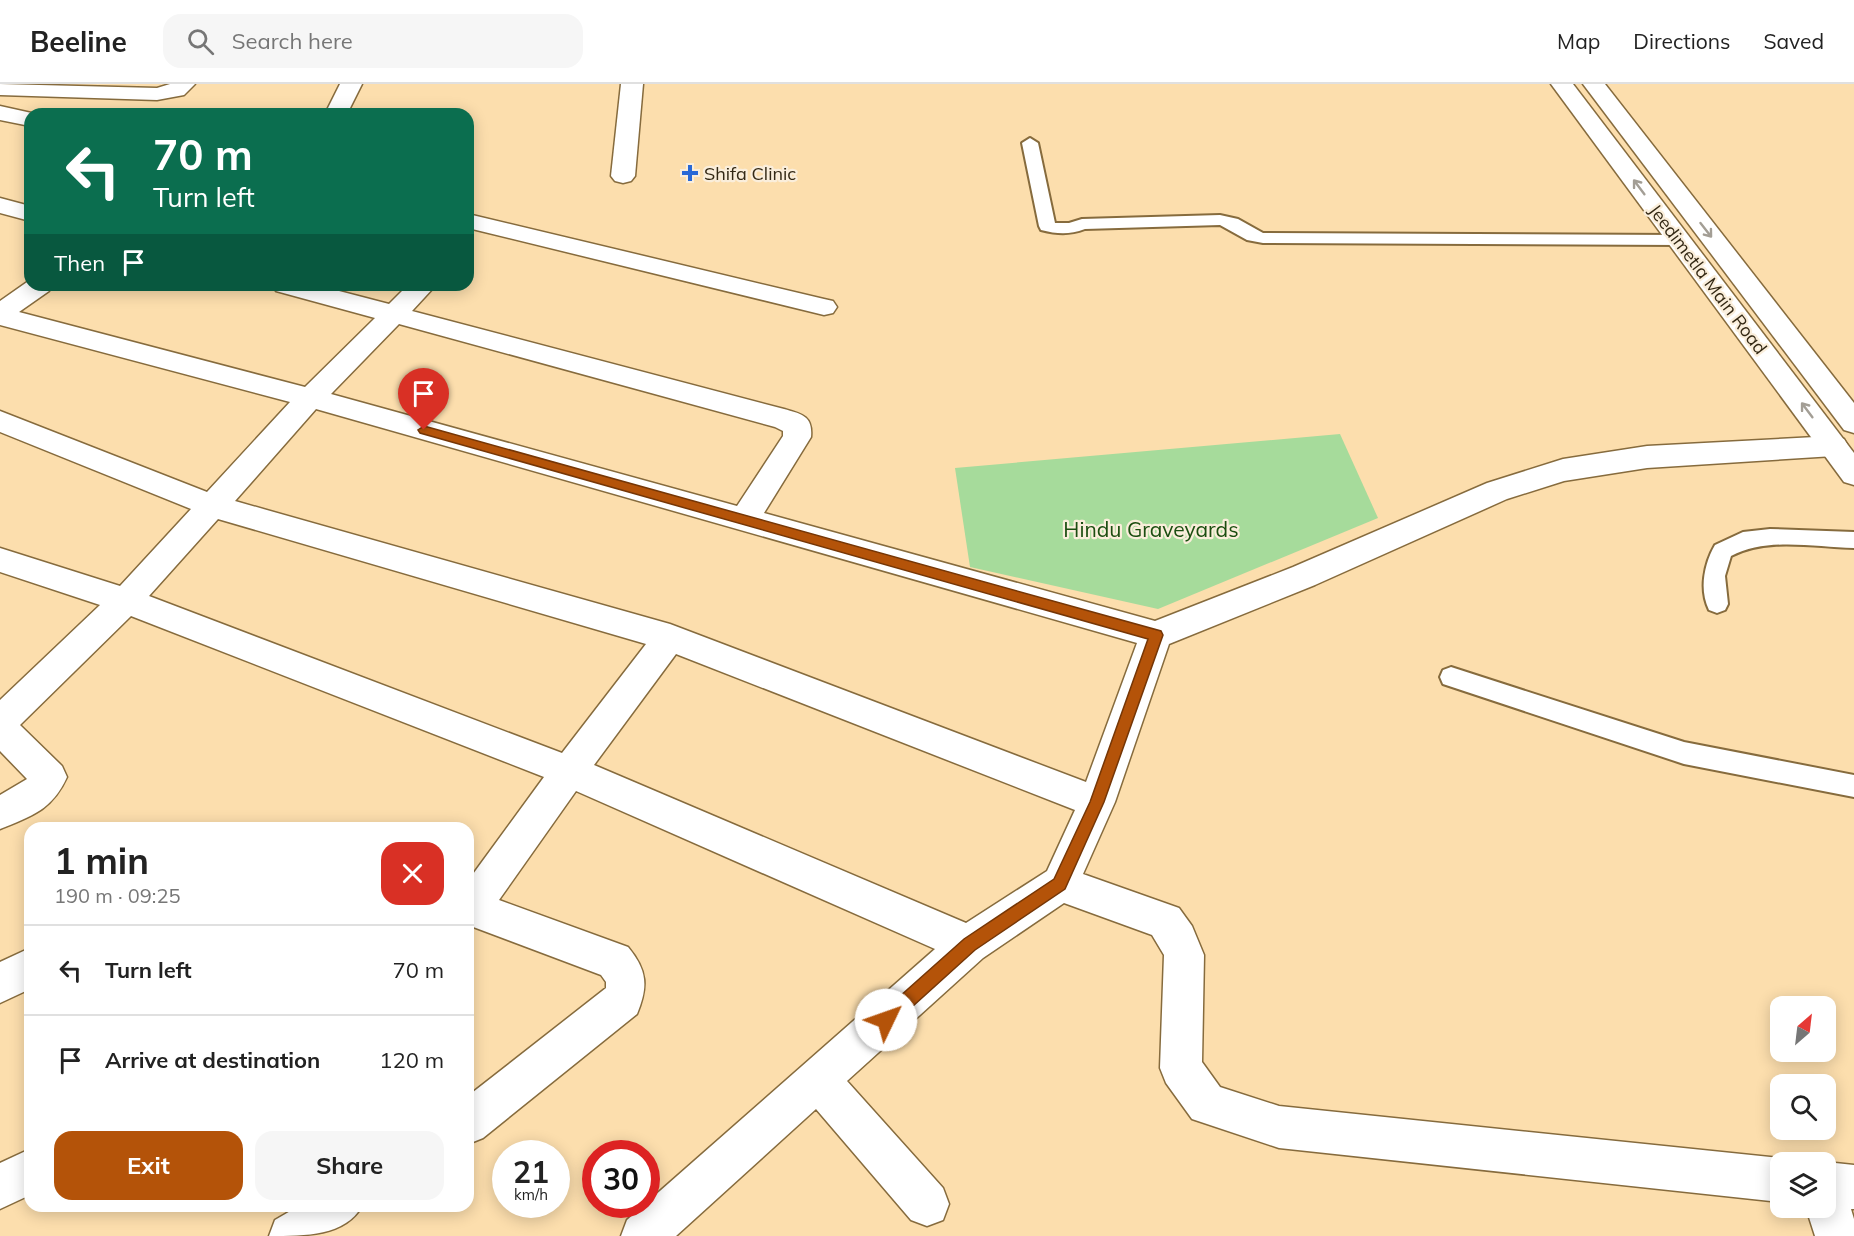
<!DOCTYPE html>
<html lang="en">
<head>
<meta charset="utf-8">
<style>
	:root { --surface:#fff; --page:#f6f6f6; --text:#222; --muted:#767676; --line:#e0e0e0; --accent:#b45309 }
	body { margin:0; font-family:Mulish,sans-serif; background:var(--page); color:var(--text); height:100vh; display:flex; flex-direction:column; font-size:22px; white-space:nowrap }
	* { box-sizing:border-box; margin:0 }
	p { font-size:20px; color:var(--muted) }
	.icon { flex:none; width:33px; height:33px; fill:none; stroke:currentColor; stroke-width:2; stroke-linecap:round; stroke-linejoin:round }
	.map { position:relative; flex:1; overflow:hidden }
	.side { position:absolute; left:24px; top:738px; width:450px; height:390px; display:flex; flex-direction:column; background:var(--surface); border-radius:18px; box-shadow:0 3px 15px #0003 }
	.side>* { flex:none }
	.hud { position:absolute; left:24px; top:24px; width:450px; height:183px; border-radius:18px; box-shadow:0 3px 15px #0003; background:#0b6e4f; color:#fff; overflow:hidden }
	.needle { width:39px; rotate:28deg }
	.buttons { position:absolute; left:1770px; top:912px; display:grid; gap:12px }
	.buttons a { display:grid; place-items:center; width:66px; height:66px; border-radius:12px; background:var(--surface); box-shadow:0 3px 15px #0003; font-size:30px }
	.speed { position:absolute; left:492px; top:1056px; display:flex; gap:12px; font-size:30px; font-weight:700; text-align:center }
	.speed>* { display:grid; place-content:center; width:78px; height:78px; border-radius:50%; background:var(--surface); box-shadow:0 3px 15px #0003; line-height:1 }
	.speed small { font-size:15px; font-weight:400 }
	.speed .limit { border:9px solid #d22; background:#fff; color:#111 }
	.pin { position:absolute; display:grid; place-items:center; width:51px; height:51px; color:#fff; margin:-62px -26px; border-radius:50% 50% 50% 0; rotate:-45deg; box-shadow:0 0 6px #0007 }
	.pin .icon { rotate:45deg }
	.me { position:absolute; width:66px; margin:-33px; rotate:48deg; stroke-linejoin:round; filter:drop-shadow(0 0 4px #0008) }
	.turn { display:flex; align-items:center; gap:21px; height:126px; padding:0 30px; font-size:27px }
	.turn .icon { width:78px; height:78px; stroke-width:2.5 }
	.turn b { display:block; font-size:42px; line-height:51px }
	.then { display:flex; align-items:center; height:57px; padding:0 30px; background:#0003; gap:12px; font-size:22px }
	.round { display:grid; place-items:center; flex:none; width:63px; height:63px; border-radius:18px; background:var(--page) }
	.headline { display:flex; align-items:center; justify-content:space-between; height:102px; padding:0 30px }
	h1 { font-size:36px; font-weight:700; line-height:45px }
	.primary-button { display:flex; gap:12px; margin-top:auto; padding:12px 30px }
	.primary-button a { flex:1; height:69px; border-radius:18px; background:var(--accent); color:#fff; font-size:24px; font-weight:700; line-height:69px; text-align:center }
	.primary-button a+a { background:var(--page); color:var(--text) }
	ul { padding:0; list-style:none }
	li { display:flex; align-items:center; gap:18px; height:90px; padding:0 30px; border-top:2px solid var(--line) }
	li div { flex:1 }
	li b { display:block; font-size:22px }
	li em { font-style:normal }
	header { display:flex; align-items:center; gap:36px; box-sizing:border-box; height:84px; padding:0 30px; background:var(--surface); border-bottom:2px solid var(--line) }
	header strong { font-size:28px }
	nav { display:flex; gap:33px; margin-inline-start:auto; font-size:21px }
	.search { width:420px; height:54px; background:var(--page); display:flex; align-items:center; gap:15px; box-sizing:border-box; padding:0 21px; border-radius:18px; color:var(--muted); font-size:22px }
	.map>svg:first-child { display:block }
	.green { fill:#a6db9b }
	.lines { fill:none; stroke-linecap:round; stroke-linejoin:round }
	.service-casing { stroke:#866b3d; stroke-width:4 }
	.minor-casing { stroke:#866b3d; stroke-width:3 }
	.primary-casing { stroke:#866b3d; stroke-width:3 }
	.service { fill:#fff; fill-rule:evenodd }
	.minor { fill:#fff; fill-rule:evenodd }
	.primary { fill:#fff; fill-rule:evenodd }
	.oneway { stroke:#a39e95 }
	.route { fill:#b45309; stroke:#753606; stroke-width:1.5 }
	.poi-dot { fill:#2969d6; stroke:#faeedb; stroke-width:2 }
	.labels { text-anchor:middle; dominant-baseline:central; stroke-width:4.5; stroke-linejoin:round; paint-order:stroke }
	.far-poi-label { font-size:18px; fill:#332814; stroke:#faeedb; text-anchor:start }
	.far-street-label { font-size:18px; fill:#332814; stroke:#faeedb }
	.park-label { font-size:21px; fill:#1b4e10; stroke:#faeedb }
</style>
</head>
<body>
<header>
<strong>Beeline</strong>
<div class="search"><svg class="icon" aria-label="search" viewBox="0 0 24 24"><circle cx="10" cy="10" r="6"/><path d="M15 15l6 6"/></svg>Search here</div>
<nav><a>Map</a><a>Directions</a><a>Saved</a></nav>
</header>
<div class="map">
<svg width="1854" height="1152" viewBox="0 0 1854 1152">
	<rect width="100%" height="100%" fill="#fcdead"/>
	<path class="green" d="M 1340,350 L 1378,434 L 1158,525 L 970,483 L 955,384 Z"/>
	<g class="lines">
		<defs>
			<g id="service">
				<path d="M 1030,54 L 1038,59 L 1055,139 L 1069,139 L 1082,135 L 1220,131 L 1238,135 L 1263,149 L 1680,151 L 1686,152 L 1688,156 L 1686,160 L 1680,161 L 1263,159 L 1247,156 L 1220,141 L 1085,145 C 1069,151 1057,150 1041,146 L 1039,142 L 1022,59 Z"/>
				<path d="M 1770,445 L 1854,448 L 1854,464 C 1814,463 1767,453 1731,472 L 1725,492 L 1728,520 L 1725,526 L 1717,529 L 1709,526 C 1699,506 1704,480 1715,461 L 1743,448 Z"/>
				<path d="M 1451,583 L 1684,658 L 1854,691 L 1854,713 L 1684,680 L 1443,600 L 1440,593 L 1443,586 Z"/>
			</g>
			<g id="minor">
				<path d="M 0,0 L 157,4 L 170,0 L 195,0 L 184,11 L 157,16 L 0,11 Z"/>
				<path d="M 340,0 L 362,0 L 347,30 L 325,30 Z"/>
				<path d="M 621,0 L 643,0 L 635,92 L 631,97 L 623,99 L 615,97 L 611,92 Z"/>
				<path d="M 0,22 L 36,30 L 30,30 L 30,42 L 0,36 Z"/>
				<path d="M 0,114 L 30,122 L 30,137 L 0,129 Z"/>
				<path d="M 468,130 L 824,215 L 833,217 L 837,223 L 833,229 L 824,231 L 468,144 Z"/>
				<path d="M 30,196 L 30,201 L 53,201 L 49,207 L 19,228 L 305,303 L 375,234 L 276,207 L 272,201 L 316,201 L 389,220 L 408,201 L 436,201 L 412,227 L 784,325 C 802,330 813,332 811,353 L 764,429 L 1155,537 L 1293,483 L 1487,399 L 1563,375 L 1647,362 L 1834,352 L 1844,355 L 1848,362 L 1844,369 L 1834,372 L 1647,384 L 1564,397 L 1507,415 L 1315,501 L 1169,560 L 1115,718 L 1083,790 L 1179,824 L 1192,842 L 1204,871 L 1202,978 L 1220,1003 L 1279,1022 L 1780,1074 L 1790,1078 L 1780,1078 L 1780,1118 L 1279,1064 L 1192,1035 L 1166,999 L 1160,984 L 1164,871 L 1152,851 L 1064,819 L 983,874 L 847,997 L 943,1104 L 949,1120 L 943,1136 L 927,1142 L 911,1136 L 816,1025 L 676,1152 L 621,1152 L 627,1136 L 935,865 L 576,707 L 499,816 L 628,863 C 648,887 648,903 637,930 L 483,1054 L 468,1060 L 468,1012 L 606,904 L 606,898 L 601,891 L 468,841 L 468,797 L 544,693 L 131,532 L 20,641 L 62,682 L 67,693 C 52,726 32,732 0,745 L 0,711 L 27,695 L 0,667 L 0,616 L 100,521 L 0,488 L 0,464 L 120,502 L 191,425 L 0,348 L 0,327 L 207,408 L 290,318 L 0,241 L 0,217 ZM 399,240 L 775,343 L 783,347 L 783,352 L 737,422 L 331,310 ZM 316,325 L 1137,559 L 1086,698 L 670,540 L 235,417 ZM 218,435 L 646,560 L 562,669 L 149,512 ZM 676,570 L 1075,726 L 1047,787 L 966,839 L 594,681 Z"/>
				<path d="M 30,864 L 30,905 L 0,919 L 0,878 Z"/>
				<path d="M 30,1065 L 30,1111 L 0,1125 L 0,1079 Z"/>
				<path d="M 1825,1078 L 1826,1078 L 1854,1081 L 1854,1125 L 1851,1125 L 1854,1135 L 1854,1152 L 1815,1152 L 1806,1124 L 1826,1124 Z"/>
				<path d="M 299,1122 L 362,1122 C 345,1152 306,1152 269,1152 L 275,1136 Z"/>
			</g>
			<g id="primary">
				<path d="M 1551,0 L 1573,0 L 1854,369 L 1854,401 L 1844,398 Z"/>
				<path d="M 1583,0 L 1605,0 L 1854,319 L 1854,349 L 1844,346 Z"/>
			</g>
		</defs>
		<use href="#service" class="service-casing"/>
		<use href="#minor" class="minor-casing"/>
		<use href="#primary" class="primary-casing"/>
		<use href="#service" class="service"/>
		<use href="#minor" class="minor"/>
		<use href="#primary" class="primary"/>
	</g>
	<defs><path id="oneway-shaft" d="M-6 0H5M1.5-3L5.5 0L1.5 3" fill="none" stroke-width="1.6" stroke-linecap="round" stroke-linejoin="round" transform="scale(1.5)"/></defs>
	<g class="oneway">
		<use href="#oneway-shaft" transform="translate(1639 103) rotate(-127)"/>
		<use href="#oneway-shaft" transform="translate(1706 146) rotate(52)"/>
		<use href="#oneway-shaft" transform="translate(1807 326) rotate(-127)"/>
	</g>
	<path class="route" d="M 424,342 L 1161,547 L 1163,551 L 1104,718 L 1065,805 L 975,866 L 892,941 L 886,944 L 880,941 L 877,936 L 880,930 L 964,855 L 1054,795 L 1090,718 L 1148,555 L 420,349 L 418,346 Z"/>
	<path class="poi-dot" d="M687 80h6v6h6v6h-6v6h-6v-6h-6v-6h6z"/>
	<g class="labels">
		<g class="far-poi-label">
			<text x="704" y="89">Shifa Clinic</text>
		</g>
		<g class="far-street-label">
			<text transform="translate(1708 195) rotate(53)">Jeedimetla Main Road</text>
		</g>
		<g class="park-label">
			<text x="1151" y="445">Hindu Graveyards</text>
		</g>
	</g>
</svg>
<div class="buttons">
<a><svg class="needle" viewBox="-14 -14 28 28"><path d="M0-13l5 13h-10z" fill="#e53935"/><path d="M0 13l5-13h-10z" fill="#767676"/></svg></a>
<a><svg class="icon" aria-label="search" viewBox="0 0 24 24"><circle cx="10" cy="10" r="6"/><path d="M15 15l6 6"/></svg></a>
<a><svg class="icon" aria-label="layers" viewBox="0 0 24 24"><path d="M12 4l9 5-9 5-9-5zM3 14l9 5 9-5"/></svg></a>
</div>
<div class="speed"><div>21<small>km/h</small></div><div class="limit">30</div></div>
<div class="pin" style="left:424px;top:346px;background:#d93025"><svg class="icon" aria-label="arrive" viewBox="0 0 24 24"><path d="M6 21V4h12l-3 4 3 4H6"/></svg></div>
<svg class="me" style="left:886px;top:936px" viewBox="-20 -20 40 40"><circle r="19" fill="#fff"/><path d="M0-13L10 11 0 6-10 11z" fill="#b45309"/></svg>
<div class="hud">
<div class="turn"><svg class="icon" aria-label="left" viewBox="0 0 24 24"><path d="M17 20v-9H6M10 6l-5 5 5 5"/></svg><div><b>70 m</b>Turn left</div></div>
<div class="then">Then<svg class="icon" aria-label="arrive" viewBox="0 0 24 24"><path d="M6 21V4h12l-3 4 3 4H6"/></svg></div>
</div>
<section class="side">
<div class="headline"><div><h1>1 min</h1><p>190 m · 09:25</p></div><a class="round" style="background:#d93025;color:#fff"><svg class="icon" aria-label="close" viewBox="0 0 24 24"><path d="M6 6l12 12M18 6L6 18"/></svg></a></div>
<ul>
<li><svg class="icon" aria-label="left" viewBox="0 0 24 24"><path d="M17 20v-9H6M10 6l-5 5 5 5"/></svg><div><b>Turn left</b></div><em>70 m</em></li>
<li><svg class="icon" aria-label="arrive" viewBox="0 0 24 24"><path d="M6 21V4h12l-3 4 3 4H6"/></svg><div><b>Arrive at destination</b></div><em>120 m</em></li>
</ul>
<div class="primary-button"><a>Exit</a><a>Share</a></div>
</section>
</div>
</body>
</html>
